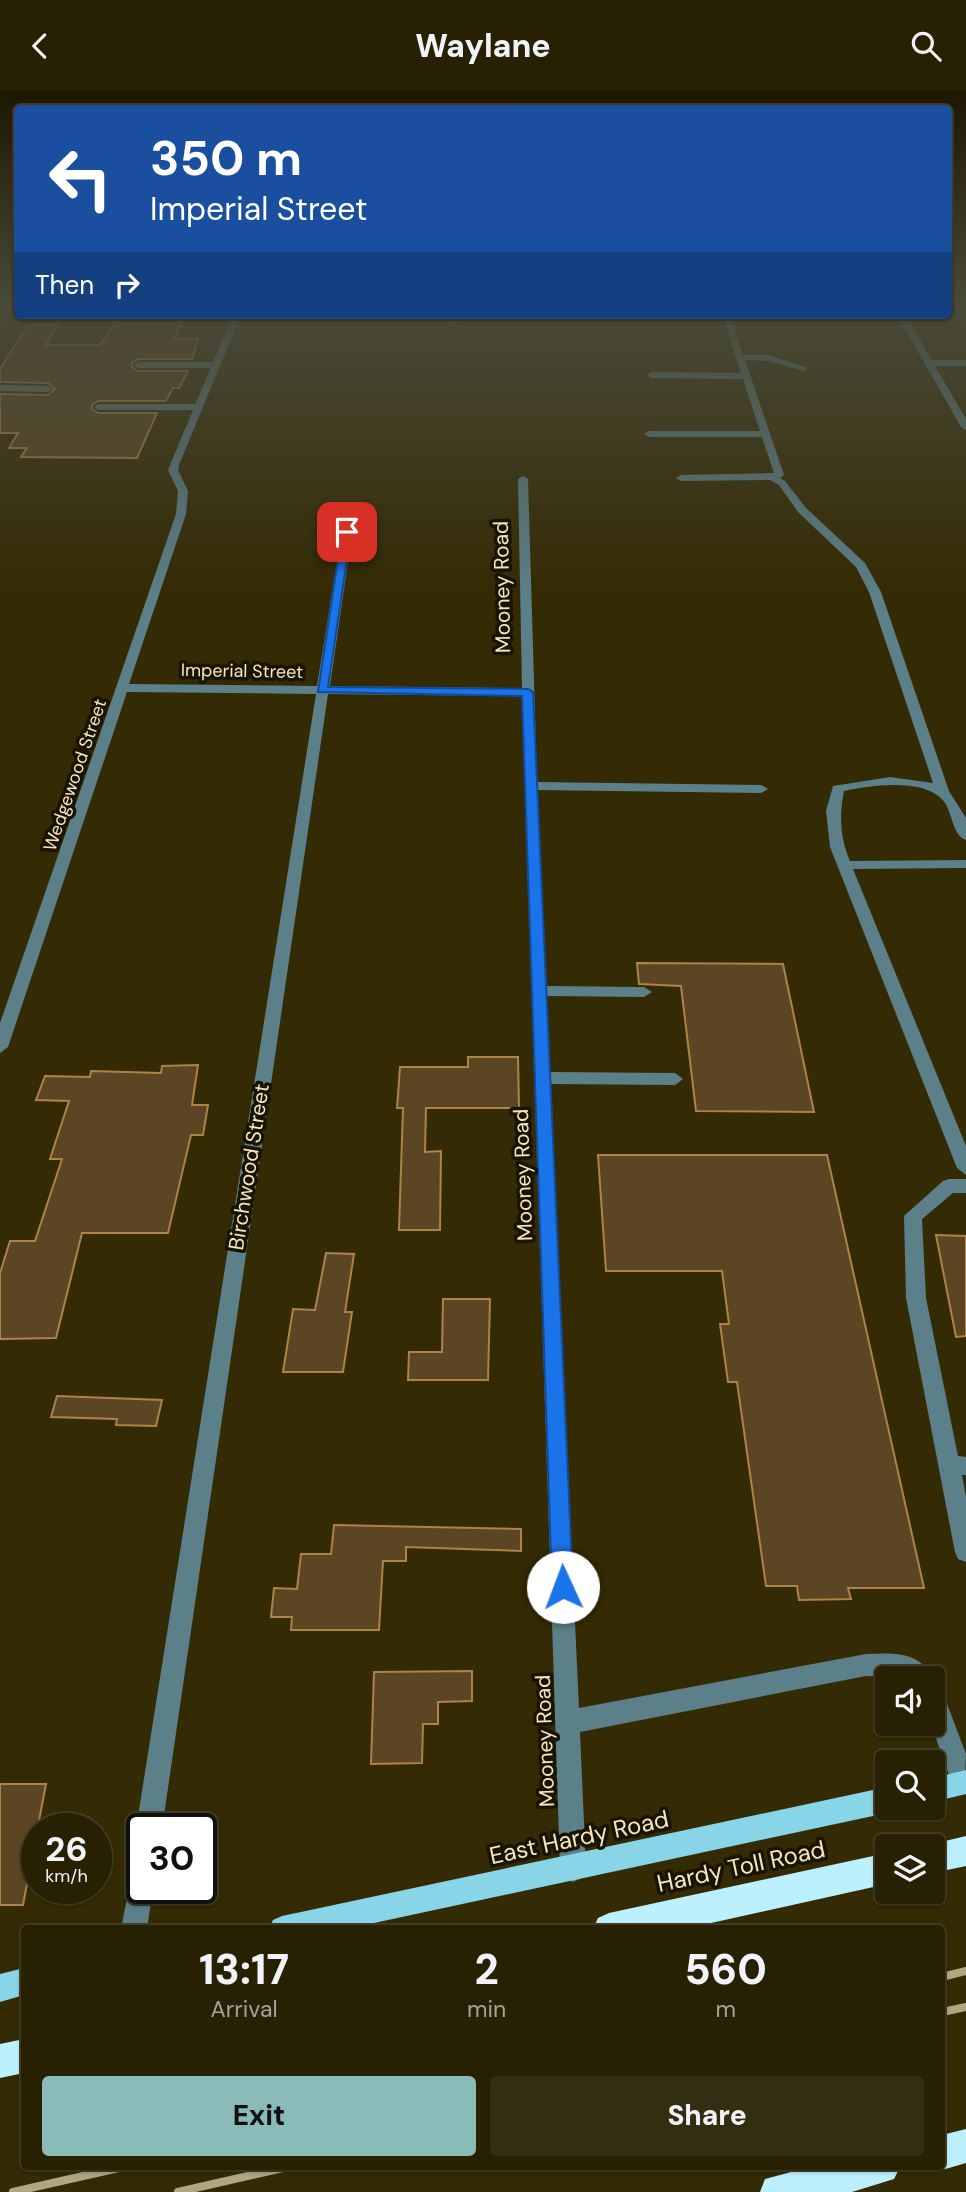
<!DOCTYPE html>
<html lang="en">
<head>
<meta charset="utf-8">
<style>
	:root { --surface:#272002; --page:#332d11; --text:#f1f3f6; --muted:#a4a399; --line:#433e24; --accent:#8bbbb9 }
	body { margin:0; font-family:"DM Sans",sans-serif; background:var(--page); color:var(--text); height:100vh; display:flex; flex-direction:column; font-size:26px; white-space:nowrap }
	* { box-sizing:border-box; margin:0 }
	p { font-size:23px; color:var(--muted) }
	.icon { flex:none; width:38px; height:38px; fill:none; stroke:currentColor; stroke-width:2; stroke-linecap:round; stroke-linejoin:round }
	.map { position:relative; flex:1; overflow:hidden }
	.drawer { position:absolute; left:21px; top:1834px; width:924px; height:245px; display:flex; flex-direction:column; background:var(--surface); border-radius:7px; box-shadow:0 2px 5px #0004,0 0 0 2px var(--line) }
	.drawer>* { flex:none }
	.hud { position:absolute; left:14px; top:14px; width:938px; height:214px; border-radius:7px; box-shadow:0 2px 5px #0004,0 0 0 2px var(--line); background:#1a4fa0; color:#fff; overflow:hidden }
	.buttons { position:absolute; left:875px; top:1575px; display:grid; gap:14px }
	.buttons a { display:grid; place-items:center; width:70px; height:70px; border-radius:7px; background:var(--surface); box-shadow:0 2px 5px #0004,0 0 0 2px var(--line); font-size:35px }
	.speed { position:absolute; left:21px; top:1722px; display:flex; gap:14px; font-size:35px; font-weight:700; text-align:center }
	.speed>* { display:grid; place-content:center; width:91px; height:91px; border-radius:50%; background:var(--surface); box-shadow:0 2px 5px #0004,0 0 0 2px var(--line); line-height:1 }
	.speed small { font-size:18px; font-weight:400 }
	.speed .limit { border:4px solid #111; border-radius:10px; background:#fff; color:#111 }
	.pin { position:absolute; display:grid; place-items:center; width:60px; height:60px; color:#fff; margin:-30px; border-radius:14px; box-shadow:0 4px 10px #0006 }
	.me { position:absolute; width:77px; margin:-38px; rotate:358deg; stroke-linejoin:round; filter:drop-shadow(0 0 5px #0008) }
	.turn { display:flex; align-items:center; gap:24px; height:147px; padding:0 21px; font-size:32px }
	.turn .icon { width:91px; height:91px; stroke-width:2.5 }
	.turn b { display:block; font-size:49px; line-height:60px }
	.then { display:flex; align-items:center; height:66px; padding:0 21px; background:#0003; gap:14px; font-size:26px }
	.eta { display:flex; justify-content:space-evenly; align-items:center; height:119px; text-align:center }
	.eta b { font-size:42px; font-weight:800; line-height:49px }
	.cta { display:flex; gap:14px; margin-top:auto; padding:14px 21px }
	.cta a { flex:1; height:80px; border-radius:7px; background:var(--accent); color:#111; font-size:28px; font-weight:800; line-height:80px; text-align:center }
	.cta a+a { background:var(--page); color:var(--text) }
	header { display:flex; justify-content:space-between; align-items:center; height:91px; padding:0 21px; background:var(--surface); font-size:32px; font-weight:800 }
	.map>svg:first-child { display:block }
	.building { fill:#5c4523; stroke:#ad8346; stroke-width:2 }
	.lines { fill:none; stroke-linecap:round; stroke-linejoin:round }
	.minor { fill:#5c8089; fill-rule:evenodd }
	.major { fill:#88d5e7; fill-rule:evenodd }
	.highway { fill:#bcf0fe; fill-rule:evenodd }
	.rail { stroke:#b0a682; stroke-width:8 }
	.route { fill:#1a73e8; stroke:#114b97; stroke-width:2 }
	.labels { text-anchor:middle; dominant-baseline:central; stroke-width:7; stroke-linejoin:round; paint-order:stroke }
	.far-street-label { font-size:18px; fill:#f1e7c4; stroke:#1a1300 }
	.street-label { font-size:21px; fill:#f1e7c4; stroke:#1a1300 }
	.near-street-label { font-size:24px; fill:#f1e7c4; stroke:#1a1300 }
</style>
</head>
<body>
<header><svg class="icon" aria-label="back" viewBox="0 0 24 24"><path d="M15 5l-7 7 7 7"/></svg>Waylane<svg class="icon" aria-label="search" viewBox="0 0 24 24"><circle cx="10" cy="10" r="6"/><path d="M15 15l6 6"/></svg></header>
<div class="map">
<svg width="966" height="2101" viewBox="0 0 966 2101">
	<rect width="100%" height="100%" fill="#342a03"/>
	<g class="building">
		<path d="M 121,224 L 185,224 L 174,248 L 198,248 L 192,268 L 138,268 L 132,272 L 132,276 L 138,280 L 188,280 L 179,297 L 173,297 L 166,310 L 98,310 L 92,314 L 92,318 L 98,322 L 157,322 L 137,367 L 21,366 L 27,357 L 9,357 L 18,342 L 0,342 L 0,303 L 48,304 L 55,298 L 48,292 L 0,291 L 0,278 L 28,234 L 58,233 L 46,254 L 100,254 Z"/>
		<path d="M 637,872 L 783,873 L 814,1021 L 696,1020 L 681,895 L 639,893 Z"/>
		<path d="M 468,966 L 518,966 L 519,1017 L 426,1017 L 425,1061 L 441,1060 L 440,1139 L 399,1139 L 403,1017 L 397,1017 L 400,976 L 468,976 Z"/>
		<path d="M 198,974 L 192,1014 L 208,1014 L 203,1044 L 191,1044 L 168,1142 L 82,1142 L 56,1247 L 0,1248 L 0,1182 L 10,1150 L 35,1150 L 62,1068 L 50,1068 L 69,1010 L 36,1009 L 45,985 L 90,986 L 91,980 L 161,982 L 162,975 Z"/>
		<path d="M 598,1064 L 827,1064 L 924,1497 L 848,1497 L 851,1508 L 799,1509 L 797,1495 L 766,1495 L 737,1291 L 728,1291 L 720,1233 L 729,1233 L 722,1180 L 606,1180 Z"/>
		<path d="M 936,1144 L 966,1145 L 966,1245 L 956,1246 Z"/>
		<path d="M 326,1162 L 354,1163 L 345,1221 L 352,1221 L 343,1281 L 283,1281 L 293,1218 L 315,1219 Z"/>
		<path d="M 443,1208 L 490,1208 L 488,1289 L 408,1289 L 409,1261 L 442,1261 Z"/>
		<path d="M 57,1305 L 162,1309 L 156,1335 L 116,1334 L 117,1328 L 51,1326 Z"/>
		<path d="M 334,1434 L 521,1438 L 521,1460 L 406,1456 L 406,1470 L 383,1470 L 379,1539 L 291,1539 L 292,1526 L 271,1526 L 274,1497 L 297,1498 L 301,1463 L 331,1463 Z"/>
		<path d="M 472,1580 L 472,1610 L 438,1611 L 438,1633 L 423,1633 L 422,1672 L 371,1673 L 374,1581 Z"/>
		<path d="M 0,1693 L 46,1693 L 23,1814 L 0,1814 Z"/>
	</g>
	<g class="lines">
		<g class="minor">
			<path d="M 0,214 L 6,214 L 0,219 Z"/>
			<path d="M 233,224 L 241,224 L 179,374 L 178,379 L 188,400 L 186,423 L 129,593 L 317,595 L 346,415 L 351,412 L 356,415 L 330,595 L 522,597 L 518,388 L 523,385 L 528,388 L 537,691 L 761,694 L 768,698 L 761,702 L 537,699 L 546,895 L 644,896 L 652,901 L 644,906 L 546,905 L 550,981 L 675,982 L 683,988 L 675,994 L 550,993 L 579,1617 L 866,1563 C 891,1562 920,1559 932,1587 L 866,1585 L 580,1641 L 586,1778 L 582,1787 L 573,1791 L 564,1787 L 560,1778 L 522,605 L 328,603 L 162,1738 L 142,1738 L 142,1748 L 136,1738 L 316,603 L 127,601 L 8,956 L 0,962 L 0,932 L 176,423 L 178,400 L 168,379 L 193,319 L 98,319 L 94,316 L 98,313 L 195,313 L 211,277 L 138,277 L 134,274 L 138,271 L 213,271 Z"/>
			<path d="M 463,224 L 474,224 L 452,234 L 445,232 Z"/>
			<path d="M 722,224 L 730,224 L 743,264 L 768,264 L 808,277 L 804,280 L 768,270 L 745,269 L 784,384 L 780,387 L 785,390 L 806,417 L 865,472 L 881,501 L 949,700 L 966,727 L 966,749 C 953,745 952,722 945,712 C 928,686 869,694 844,700 C 839,724 840,747 850,770 L 966,769 L 966,777 L 853,778 L 966,1055 L 966,1084 L 957,1077 L 830,756 L 826,720 L 833,695 L 890,686 L 933,692 L 869,501 L 856,476 L 798,421 L 779,394 L 770,389 L 681,390 L 676,387 L 681,384 L 774,382 L 762,346 L 649,346 L 644,343 L 649,340 L 760,340 L 743,288 L 651,287 L 647,284 L 651,281 L 741,282 Z"/>
			<path d="M 759,224 L 767,224 L 768,227 L 761,229 Z"/>
			<path d="M 897,224 L 905,224 L 932,269 L 966,269 L 966,275 L 935,275 L 966,328 L 966,339 L 961,336 Z"/>
			<path d="M 0,294 L 48,295 L 52,298 L 48,301 L 0,300 Z"/>
			<path d="M 949,1088 L 966,1088 L 966,1102 L 953,1102 L 922,1128 L 926,1207 L 958,1365 L 966,1366 L 966,1384 L 962,1384 L 966,1406 L 966,1471 L 958,1468 L 955,1461 L 906,1207 L 904,1125 L 943,1090 Z"/>
			<path d="M 933,1593 L 941,1597 L 966,1663 L 964,1704 L 955,1701 L 931,1633 Z"/>
			<path d="M 142,1772 L 142,1797 L 153,1797 L 147,1838 L 121,1838 L 133,1776 Z"/>
		</g>
		<g class="major">
			<path d="M 966,1679 L 966,1703 L 933,1711 L 933,1687 Z"/>
			<path d="M 887,1696 L 887,1717 L 896,1717 L 887,1722 L 346,1838 L 269,1838 L 273,1829 L 282,1825 Z"/>
			<path d="M 24,1877 L 24,1904 L 0,1911 L 0,1883 Z"/>
		</g>
		<g class="highway">
			<path d="M 966,1745 L 966,1775 L 933,1782 L 933,1755 L 924,1755 Z"/>
			<path d="M 887,1762 L 887,1793 L 684,1838 L 593,1838 L 598,1827 L 609,1822 Z"/>
			<path d="M 24,1948 L 24,1982 L 0,1987 L 0,1953 Z"/>
			<path d="M 966,2038 L 966,2072 L 942,2079 L 935,2076 L 942,2076 L 942,2044 Z"/>
			<path d="M 810,2076 L 900,2076 L 894,2088 L 852,2101 L 760,2101 L 765,2088 Z"/>
		</g>
		<g class="rail">
			<path d="M 942,1886 L 966,1880"/>
			<path d="M 942,1921 L 966,1916"/>
			<path d="M 13,2101 L 123,2076"/>
			<path d="M 178,2101 L 287,2076"/>
		</g>
	</g>
	<linearGradient id="sky" x2="0" y2="1"><stop stop-color="#1d1702"/><stop offset="0.42" stop-color="#4a4a39"/><stop offset="1" stop-color="#4a4a39" stop-opacity="0"/></linearGradient>
	<rect width="966" height="508" fill="url(#sky)"/>
	<path class="route" d="M 347,438 L 351,441 L 328,596 L 528,598 L 533,601 L 573,1496 L 570,1503 L 563,1506 L 555,1503 L 552,1496 L 522,605 L 318,601 L 342,441 Z"/>
	<g class="labels">
		<g class="far-street-label">
			<text transform="translate(242 580) rotate(1)">Imperial Street</text>
			<text transform="translate(75 684) rotate(-71)">Wedgewood Street</text>
		</g>
		<g class="street-label">
			<text transform="translate(502 496) rotate(-91)">Mooney Road</text>
			<text transform="translate(249 1076) rotate(-81)">Birchwood Street</text>
			<text transform="translate(523 1084) rotate(-92)">Mooney Road</text>
			<text transform="translate(545 1650) rotate(-92)">Mooney Road</text>
		</g>
		<g class="near-street-label">
			<text transform="translate(579 1746) rotate(-12)">East Hardy Road</text>
			<text transform="translate(741 1775) rotate(-12)">Hardy Toll Road</text>
		</g>
	</g>
</svg>
<div class="buttons">
<a><svg class="icon" aria-label="sound" viewBox="0 0 24 24"><path d="M4 9h4l5-4v14l-5-4H4zM17 9q2 3 0 6"/></svg></a>
<a><svg class="icon" aria-label="search" viewBox="0 0 24 24"><circle cx="10" cy="10" r="6"/><path d="M15 15l6 6"/></svg></a>
<a><svg class="icon" aria-label="layers" viewBox="0 0 24 24"><path d="M12 4l9 5-9 5-9-5zM3 14l9 5 9-5"/></svg></a>
</div>
<div class="speed"><div>26<small>km/h</small></div><div class="limit">30</div></div>
<div class="pin" style="left:347px;top:441px;background:#d93025"><svg class="icon" aria-label="arrive" viewBox="0 0 24 24"><path d="M6 21V4h12l-3 4 3 4H6"/></svg></div>
<svg class="me" style="left:563px;top:1496px" viewBox="-20 -20 40 40"><circle r="19" fill="#fff"/><path d="M0-13L10 11 0 6-10 11z" fill="#1a73e8"/></svg>
<div class="hud">
<div class="turn"><svg class="icon" aria-label="left" viewBox="0 0 24 24"><path d="M17 20v-9H6M10 6l-5 5 5 5"/></svg><div><b>350 m</b>Imperial Street</div></div>
<div class="then">Then<svg class="icon" aria-label="right" viewBox="0 0 24 24"><path d="M7 20v-9h11M14 6l5 5-5 5"/></svg></div>
</div>
<section class="drawer">
<div class="eta">
<div><b>13:17</b><p>Arrival</p></div>
<div><b>2</b><p>min</p></div>
<div><b>560</b><p>m</p></div>
</div>
<div class="cta"><a>Exit</a><a>Share</a></div>
</section>
</div>
</body>
</html>
